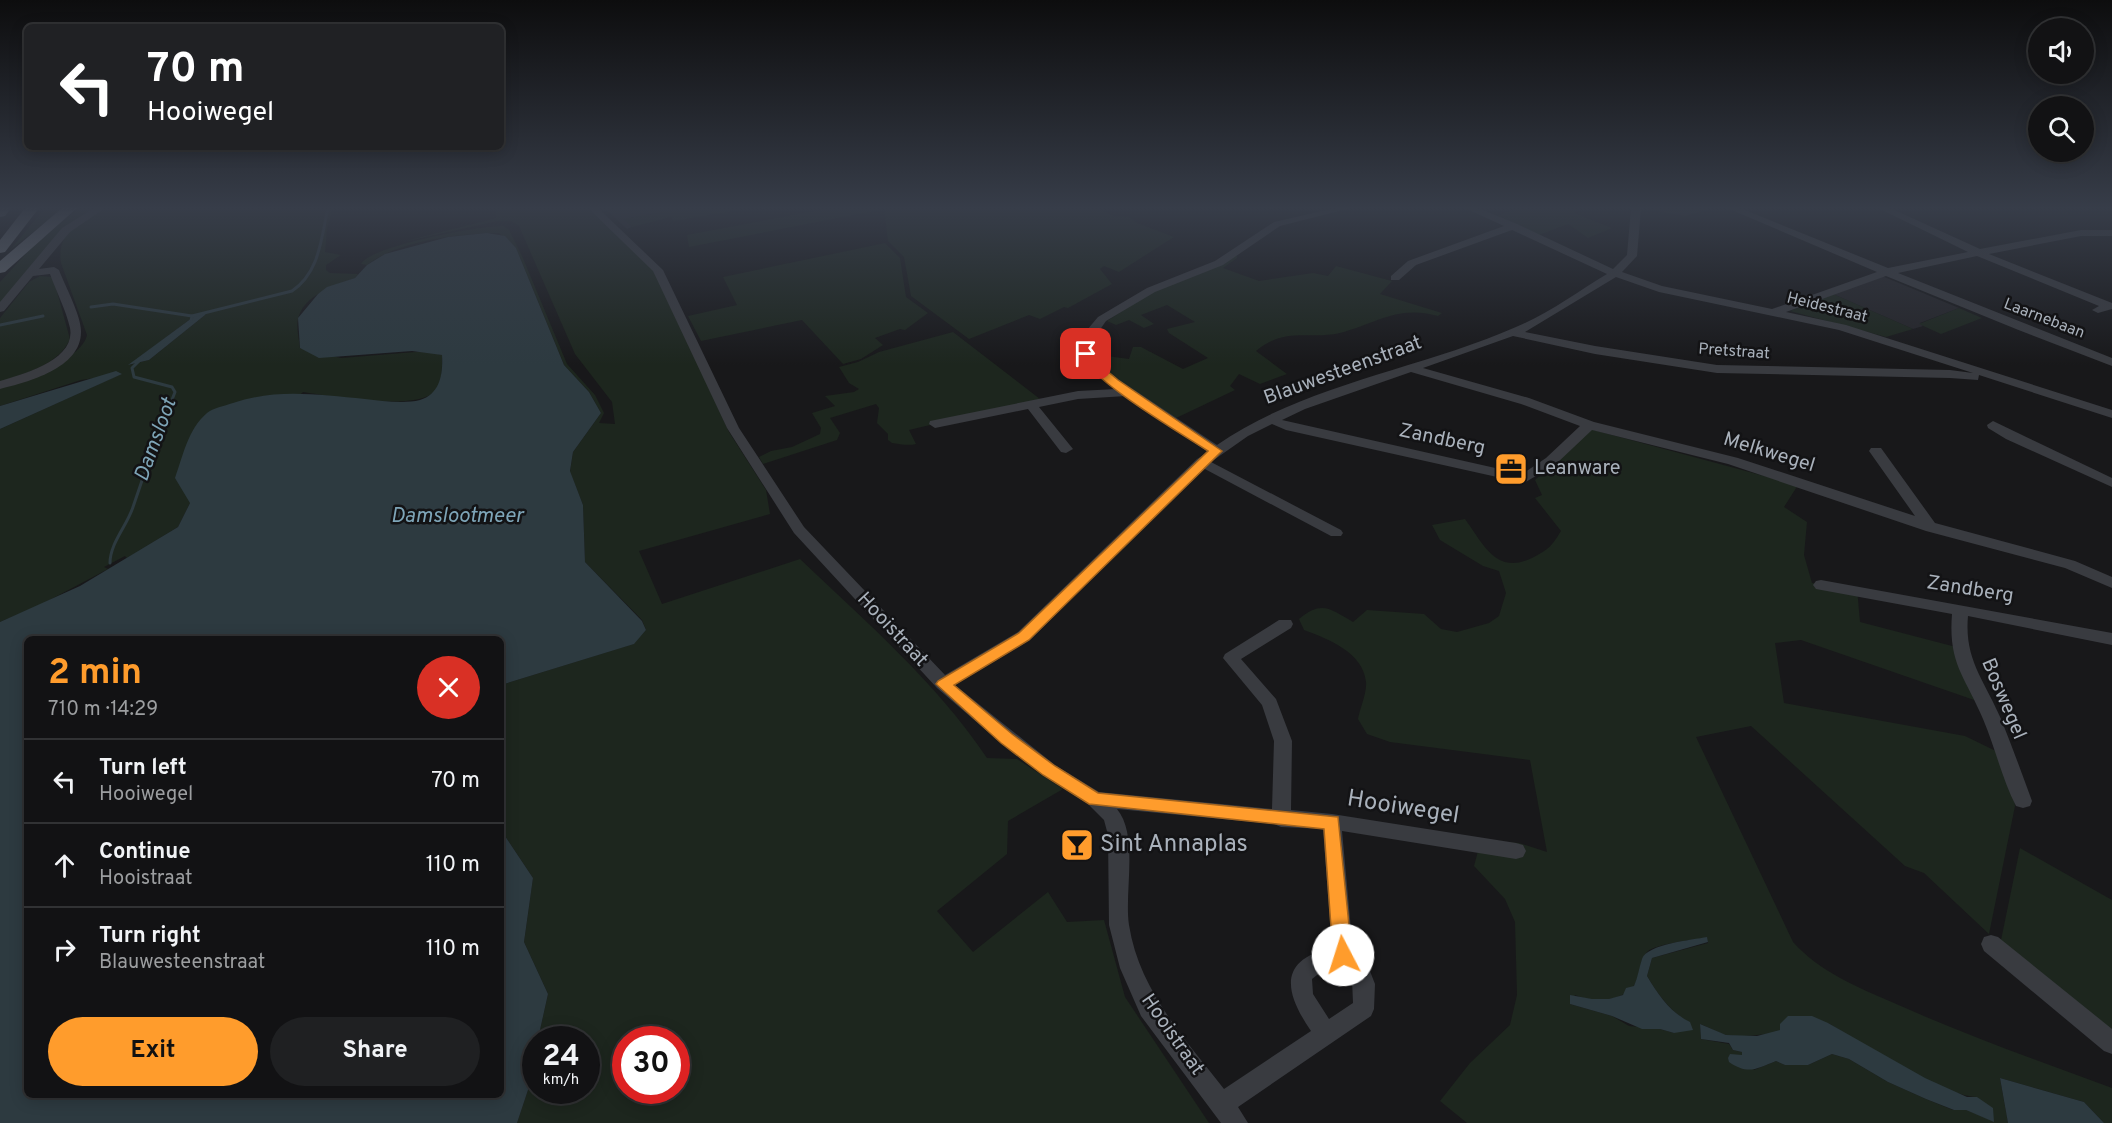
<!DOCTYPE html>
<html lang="en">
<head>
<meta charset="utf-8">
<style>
	:root { --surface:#121214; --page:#1f2022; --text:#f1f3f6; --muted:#9c9ea0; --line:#313234; --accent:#ff9c2c }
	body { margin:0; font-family:Overpass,sans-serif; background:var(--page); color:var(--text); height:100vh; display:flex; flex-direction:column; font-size:22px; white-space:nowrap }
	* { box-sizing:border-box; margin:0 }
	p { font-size:20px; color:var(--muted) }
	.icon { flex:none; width:33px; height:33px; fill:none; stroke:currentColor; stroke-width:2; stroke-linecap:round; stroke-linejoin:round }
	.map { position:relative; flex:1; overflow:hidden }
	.drawer { position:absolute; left:24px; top:636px; width:480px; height:462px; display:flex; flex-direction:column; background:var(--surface); border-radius:9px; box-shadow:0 3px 15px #0003,0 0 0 2px var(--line) }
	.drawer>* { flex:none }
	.hud { position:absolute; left:24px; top:24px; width:480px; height:126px; border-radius:9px; box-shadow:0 3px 15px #0003,0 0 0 2px var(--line); background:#202124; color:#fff; overflow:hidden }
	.fabs { position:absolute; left:2028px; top:18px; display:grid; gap:12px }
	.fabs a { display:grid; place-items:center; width:66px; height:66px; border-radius:50%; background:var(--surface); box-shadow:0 3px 15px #0003,0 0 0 2px var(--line); font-size:30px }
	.speed { position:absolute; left:522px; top:1026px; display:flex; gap:12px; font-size:30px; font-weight:700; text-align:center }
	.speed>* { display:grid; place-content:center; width:78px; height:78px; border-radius:50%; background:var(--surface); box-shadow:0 3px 15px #0003,0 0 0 2px var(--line); line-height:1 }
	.speed small { font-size:15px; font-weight:400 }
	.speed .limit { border:9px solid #d22; background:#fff; color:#111 }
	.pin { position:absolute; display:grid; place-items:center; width:51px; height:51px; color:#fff; margin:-26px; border-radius:12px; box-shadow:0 3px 9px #0006 }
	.me { position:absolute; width:66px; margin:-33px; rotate:355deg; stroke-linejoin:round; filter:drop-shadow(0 0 4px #0008) }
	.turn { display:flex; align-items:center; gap:21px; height:126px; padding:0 24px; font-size:27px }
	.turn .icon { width:78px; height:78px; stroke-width:2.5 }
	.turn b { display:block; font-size:42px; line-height:51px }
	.round { display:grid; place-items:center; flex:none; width:63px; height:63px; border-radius:32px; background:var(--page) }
	.head { display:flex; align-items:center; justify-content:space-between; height:102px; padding:0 24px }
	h1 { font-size:36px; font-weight:700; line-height:45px; color:var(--accent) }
	.action { display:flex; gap:12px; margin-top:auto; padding:12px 24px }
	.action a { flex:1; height:69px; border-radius:36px; background:var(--accent); color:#111; font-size:24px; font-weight:700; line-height:69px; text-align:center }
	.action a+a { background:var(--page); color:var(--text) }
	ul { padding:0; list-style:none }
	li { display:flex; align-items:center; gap:18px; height:84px; padding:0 24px; border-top:2px solid var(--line) }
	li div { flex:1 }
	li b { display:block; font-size:22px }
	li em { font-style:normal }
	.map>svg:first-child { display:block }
	.built { fill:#242428 }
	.green { fill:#1d261e; fill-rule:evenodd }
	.water { fill:#2d3a40 }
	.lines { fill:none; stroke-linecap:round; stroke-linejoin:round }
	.stream { stroke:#2d3a40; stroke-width:3 }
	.minor { fill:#393b40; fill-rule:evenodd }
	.highway { fill:#646971; fill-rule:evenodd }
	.route { fill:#ff9c2c; stroke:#a6651d; stroke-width:1.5 }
	.labels { text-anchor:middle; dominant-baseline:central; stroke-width:5; stroke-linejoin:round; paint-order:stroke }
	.far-street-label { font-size:16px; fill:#a9b1bb; stroke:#131315 }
	.street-label { font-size:20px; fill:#a9b1bb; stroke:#131315 }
	.poi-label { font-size:20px; fill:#a9b1bb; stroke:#131315; text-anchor:start }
	.water-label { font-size:21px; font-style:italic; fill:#7ea5b8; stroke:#131315 }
	.near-street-label { font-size:24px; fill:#a9b1bb; stroke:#131315 }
	.near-poi-label { font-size:24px; fill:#a9b1bb; stroke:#131315; text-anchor:start }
</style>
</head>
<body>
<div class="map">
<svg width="2112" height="1123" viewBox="0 0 2112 1123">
	<rect width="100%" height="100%" fill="#18181a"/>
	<g class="built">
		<path d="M 599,208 L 686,208 L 624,219 L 632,227 L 627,229 L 610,213 Z"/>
		<path d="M 1642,208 L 1714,208 L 1685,216 Z"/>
		<path d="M 1882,276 L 1959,308 L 1920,323 L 1923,326 L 1913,329 L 1833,294 Z"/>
	</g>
	<g class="green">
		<path d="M 45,208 L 64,208 L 10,250 Z"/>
		<path d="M 79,208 L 95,208 L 61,230 L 0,304 L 0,282 L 35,244 Z"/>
		<path d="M 105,208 L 150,211 L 154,208 L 333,208 L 327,229 L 325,252 L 341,255 L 326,265 L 326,270 L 330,273 L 358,274 L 355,278 C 335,286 304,294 298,319 C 296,327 299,339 300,348 L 341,358 L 428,351 L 442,355 C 442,366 443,381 435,391 C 417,412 329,396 303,392 L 190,503 L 178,527 L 127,558 L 125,556 L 104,567 L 108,569 L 42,604 L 0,622 L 0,429 L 121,374 L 81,380 L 0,406 L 0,387 C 22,378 82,360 87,335 L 61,263 C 56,233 81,219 105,208 ZM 205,312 L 205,315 L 149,360 L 129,365 L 196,315 Z"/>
		<path d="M 495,208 L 588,208 L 655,271 L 729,432 L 766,490 L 770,514 L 639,551 L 662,604 L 800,559 C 866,622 936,682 987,758 L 1017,759 L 1063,789 L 1008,821 L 1007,854 L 937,911 L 973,952 L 1048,892 L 1067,922 L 1104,920 L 1125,997 L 1209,1123 L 517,1123 L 528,1090 L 535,1054 L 536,1090 L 586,1090 L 586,1040 L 538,1039 L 548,994 L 524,942 L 533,878 L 505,836 L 501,834 L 501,685 L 633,644 L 646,630 L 642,620 L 585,562 L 583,505 L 570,472 L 573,452 L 601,413 L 589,392 L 564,365 L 516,248 L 499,233 C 462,233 397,241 367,265 L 361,264 C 370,246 482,225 504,226 L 509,230 L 522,256 L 567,364 L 595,395 L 604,413 L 599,423 L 615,424 L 612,402 L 575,354 L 519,226 L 511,221 L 498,221 L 398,243 L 496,218 ZM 626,1040 L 676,1040 L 676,1090 L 626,1090 Z"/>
		<path d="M 686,208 L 751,208 L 674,221 L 671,217 L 632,227 L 624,219 Z"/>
		<path d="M 830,208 L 879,208 L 879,210 L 689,247 L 687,235 Z"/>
		<path d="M 884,208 L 1098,208 L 1113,216 L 1129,217 L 1137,223 L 1174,237 L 1119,272 L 1104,266 L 1100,269 L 1112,284 L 1068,308 L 1064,307 L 1040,319 L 1029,315 L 969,339 L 911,296 L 904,257 L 888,241 Z"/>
		<path d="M 1518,208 L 1581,208 L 1574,213 L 1612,228 L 1588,238 L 1568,224 L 1539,235 L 1496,216 Z"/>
		<path d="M 885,243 L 900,258 L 906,297 L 928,313 L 905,330 L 900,329 L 875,338 L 883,345 L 861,359 L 843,364 L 802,320 L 701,341 L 688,316 L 737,305 L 723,277 Z"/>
		<path d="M 1237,255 L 1237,258 L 1223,268 L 1259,281 L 1313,273 L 1328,276 L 1336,266 L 1392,281 L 1380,294 L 1442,313 L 1438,316 C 1397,305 1378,323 1340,333 C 1309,340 1286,326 1256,351 L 1287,374 L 1260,384 L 1239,374 L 1230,386 L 1235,390 L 1174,419 L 1095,363 L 1091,356 L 1092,345 L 1105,346 L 1107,356 L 1129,359 L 1133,347 L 1141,347 L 1183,369 L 1208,358 L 1169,333 L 1167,329 L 1195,322 L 1167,305 L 1141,315 L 1154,324 L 1144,328 L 1129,320 L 1116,325 L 1107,321 L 1147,295 Z"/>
		<path d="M 40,276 L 53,277 L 70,339 C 58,366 25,373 0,382 L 0,318 L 29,282 Z"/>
		<path d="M 1833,294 L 1913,329 L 1886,337 L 1790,311 Z"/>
		<path d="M 1959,308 L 1982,318 L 1941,334 L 1919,324 Z"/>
		<path d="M 953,332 L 1040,399 L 909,430 L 916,444 C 909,446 899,444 892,443 L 888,440 L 888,434 L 877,423 L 879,408 L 876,404 L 830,418 L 840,433 L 837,440 L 763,464 L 759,457 L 771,451 L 792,447 L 820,434 L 821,428 L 812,413 L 835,406 L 825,396 L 854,392 L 859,389 L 849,383 L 839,367 L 858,362 L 879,352 Z"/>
		<path d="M 1590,429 L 1798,485 L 1784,507 L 1807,522 L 1804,555 L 1812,583 L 1857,588 L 1860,622 L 1956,647 L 1977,701 L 1801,640 L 1775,643 L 1784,703 L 1965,736 L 2002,754 L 2013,780 L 2015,806 L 1989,934 L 1924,873 L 1905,866 L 1751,726 L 1696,737 L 1793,942 C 1820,972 1857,987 1894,1003 C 1965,1035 2039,1061 2112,1088 L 2112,1123 L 2104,1123 L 2084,1102 L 2000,1078 L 2008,1123 L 1467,1123 L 1440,1101 L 1470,1063 L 1510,1025 L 1517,995 L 1515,922 L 1505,899 L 1474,866 L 1481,840 L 1519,843 L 1547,852 L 1530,760 L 1390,742 L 1367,734 L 1358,719 C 1360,708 1367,693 1366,682 C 1363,652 1328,639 1304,630 L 1299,619 C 1322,600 1330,609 1353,622 L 1367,610 L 1424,614 L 1441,629 L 1457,632 L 1489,623 L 1499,616 L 1506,593 L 1499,571 L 1483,566 L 1440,540 L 1432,525 L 1465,519 C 1484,545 1496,575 1532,558 C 1549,549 1551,547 1561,531 L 1535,498 L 1542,495 L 1535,480 ZM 1707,938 L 1708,943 L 1652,958 L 1647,976 C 1659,996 1670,1011 1690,1023 L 1674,1033 L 1660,1029 L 1629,1026 L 1612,1016 L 1570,1004 L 1575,995 C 1592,1003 1624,1002 1635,984 C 1641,973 1639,959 1648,951 C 1657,944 1695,939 1707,938 ZM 1828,1023 C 1863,1044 1938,1095 1977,1097 L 1994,1121 L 1966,1110 L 1953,1110 L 1926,1099 L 1888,1082 L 1849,1059 L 1832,1054 L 1808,1065 L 1785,1065 L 1776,1061 L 1754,1070 L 1742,1052 L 1733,1050 L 1729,1044 L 1701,1039 L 1700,1024 C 1709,1027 1718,1033 1726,1035 C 1751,1040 1801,1027 1828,1023 Z"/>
		<path d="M 2020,848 L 2112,900 L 2112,1038 L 2000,945 Z"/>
	</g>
	<g class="water">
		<path d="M 487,233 L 505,236 L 516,248 L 564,365 L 589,392 L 601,413 L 573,452 L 570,471 L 583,505 L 585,562 L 642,621 L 646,630 L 634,644 L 501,685 L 501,639 L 27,639 L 27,1095 L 501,1095 L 501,834 L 505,836 L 533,878 L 524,942 L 548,994 L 538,1039 L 536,1040 L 528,1090 L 517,1123 L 0,1123 L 0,622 L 80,586 L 178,527 L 190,503 L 175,478 C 183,456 188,429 207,413 C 213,408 224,406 233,403 C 277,388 319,395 365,399 C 382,401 404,404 420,400 C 441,394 443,372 442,355 L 412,351 L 319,358 L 300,348 L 298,318 L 318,294 L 327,287 L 355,278 L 367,265 L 385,254 L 448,237 Z"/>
		<path d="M 206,312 L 205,315 L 149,360 L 128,365 L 196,315 Z"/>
		<path d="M 116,371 L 122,374 L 0,429 L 0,406 Z"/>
		<path d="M 1707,937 L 1708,942 L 1652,958 L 1647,976 C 1659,996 1670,1012 1690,1022 L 1693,1030 L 1674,1033 L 1660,1029 L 1642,1029 L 1612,1016 L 1570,1004 L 1570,995 L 1592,999 L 1609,999 L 1623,995 L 1626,988 L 1634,986 C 1638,977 1639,968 1642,959 C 1647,944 1692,940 1707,937 Z"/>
		<path d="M 1788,1016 L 1812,1016 L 1828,1023 L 1925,1078 L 1967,1097 L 1977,1097 L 1993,1108 L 1994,1122 L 1966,1110 L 1954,1110 L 1926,1099 L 1888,1082 L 1849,1059 L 1832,1054 L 1808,1065 L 1785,1065 L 1776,1061 C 1756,1069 1748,1075 1729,1062 L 1728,1058 L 1730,1054 L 1742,1055 L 1742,1052 L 1733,1050 L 1729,1043 L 1701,1039 L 1700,1024 L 1726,1035 L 1757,1036 L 1780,1030 L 1780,1024 Z"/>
		<path d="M 2000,1078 L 2084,1102 L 2104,1123 L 2008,1123 Z"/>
	</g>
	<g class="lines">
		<g class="stream">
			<path d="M 91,307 L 113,304 L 192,316"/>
			<path d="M 191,321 L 192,316 L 292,291 C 320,272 321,238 328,208"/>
			<path d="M 0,325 L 43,316"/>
			<path d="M 110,563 C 110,543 127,526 133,507 C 146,468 160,430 175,392 L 172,387 L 134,377 L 132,368 L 142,358"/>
		</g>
		<g class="minor">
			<path d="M 94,208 L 105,208 L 70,232 L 39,269 L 54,267 L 59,270 C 65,286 81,315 81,331 C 82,368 28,382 0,389 L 0,381 C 23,374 76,360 70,328 C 66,310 56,291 50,274 L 33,276 L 4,311 L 0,312 L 0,302 L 62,228 Z"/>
			<path d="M 588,208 L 598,208 L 663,270 L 739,428 L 804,527 L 945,675 L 1018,632 L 1197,459 L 1208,452 L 1126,396 L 1078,399 L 1039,407 L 1073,449 L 1066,453 L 1061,452 L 1028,409 L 935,428 L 929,424 L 930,421 L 1078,391 L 1116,389 L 1085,364 L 1080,354 L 1087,330 L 1098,317 L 1147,288 L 1215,261 L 1274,222 L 1335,208 L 1351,208 L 1280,226 L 1223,265 L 1155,292 L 1106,321 L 1099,331 L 1092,354 L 1094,359 L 1118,379 L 1217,445 C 1305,384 1418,370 1516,327 C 1548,314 1577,292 1607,274 L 1512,230 L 1416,265 L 1399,280 L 1391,280 L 1391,276 L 1408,261 L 1504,226 L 1465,208 L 1478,208 L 1517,224 L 1613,269 L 1627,255 L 1631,208 L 1641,208 L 1637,256 L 1622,272 L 1662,286 L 1772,309 L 1877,272 L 1727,208 L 1740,208 L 1888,268 L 1968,252 L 1878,208 L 1890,208 L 1980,249 L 2081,230 L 2112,230 L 2112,236 L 2081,236 L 1989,254 L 2112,303 L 2112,309 L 2098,313 L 2092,310 L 2099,306 L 1977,256 L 1898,273 L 2112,358 L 2112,366 L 2016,329 L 1886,276 L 1786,312 L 1846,325 L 2112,410 L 2112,418 L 1979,375 L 1978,380 L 1950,378 L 1717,373 L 1595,354 L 1513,336 L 1423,368 L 1529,398 L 1594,422 L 1738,458 L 1915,516 L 1869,451 L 1871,448 L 1881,448 L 1935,523 L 2075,561 L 2112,577 L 2112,588 L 2065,568 L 1926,531 L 1728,464 L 1592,430 L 1556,464 L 1524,483 L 1286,430 L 1272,424 L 1248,436 L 1211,462 L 1341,530 L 1343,533 L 1341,536 L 1331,536 L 1203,468 L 1030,640 L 955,685 L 1055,765 L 1099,792 L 1272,809 L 1274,741 L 1262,705 L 1223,658 L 1225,654 L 1279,620 L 1291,620 L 1293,624 L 1291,628 L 1241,659 L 1276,699 L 1292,741 L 1291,810 L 1332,814 L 1516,843 L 1523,845 L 1526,851 L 1523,857 L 1516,859 L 1342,831 L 1353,951 L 1368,966 L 1375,984 L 1374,1009 L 1371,1016 L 1238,1107 L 1248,1123 L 1221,1123 L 1141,1016 L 1120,968 L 1109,925 L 1108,835 L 1104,820 L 1088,804 L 1043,775 L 1001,743 L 937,688 L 794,533 L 727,428 L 653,271 ZM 1616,277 L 1659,292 L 1839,330 L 1973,373 L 1950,370 L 1717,365 L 1595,346 L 1525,332 ZM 1411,372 L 1521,404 L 1580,426 L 1546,458 L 1522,474 L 1282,420 L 1305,409 ZM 1117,809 L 1274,824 L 1281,827 L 1323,829 L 1332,948 C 1277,960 1285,993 1311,1031 L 1224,1089 C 1185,1039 1139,990 1129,925 C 1124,891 1139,836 1117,809 ZM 1340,965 L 1352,979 L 1353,1003 L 1329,1019 L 1313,994 L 1312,979 L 1326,968 Z"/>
			<path d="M 1993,421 L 2112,478 L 2112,487 L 2006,439 L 1988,428 L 1987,425 Z"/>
			<path d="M 1821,580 L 2112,633 L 2112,645 L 1968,616 C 1964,660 1985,681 2001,719 C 2012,746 2022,774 2032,801 L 2030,806 L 2023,808 L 2016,806 C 2002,779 1995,747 1983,719 C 1965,676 1948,664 1952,614 L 1816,589 L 1813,585 L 1816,581 Z"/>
			<path d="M 1991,935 L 1998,937 L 2112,1029 L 2112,1054 L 2104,1051 L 1984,951 L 1981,944 L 1984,937 Z"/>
		</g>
		<g class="highway">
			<path d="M 0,208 L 11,208 L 5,216 L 0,217 Z"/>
			<path d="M 25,208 L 39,208 L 5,252 L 0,253 L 0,240 Z"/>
			<path d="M 62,208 L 77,208 L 5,272 L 0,273 L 0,261 Z"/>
		</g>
	</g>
	<linearGradient id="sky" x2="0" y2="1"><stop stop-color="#0d0d0e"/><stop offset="0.57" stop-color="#373d49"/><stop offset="1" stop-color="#373d49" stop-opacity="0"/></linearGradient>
	<rect width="2112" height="365" fill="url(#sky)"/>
	<path class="route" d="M 1082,351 L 1090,351 L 1094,360 L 1118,380 L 1222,451 L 1029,640 L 954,685 L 1012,734 L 1055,766 L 1098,793 L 1338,817 L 1352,955 L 1350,961 L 1343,963 L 1336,961 L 1333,955 L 1324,829 L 1089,804 L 1043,775 L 1001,743 L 936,684 L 938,681 L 1019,633 L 1208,451 C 1179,432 1093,382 1080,354 Z"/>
	<defs>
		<symbol id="office-square" viewBox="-11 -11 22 22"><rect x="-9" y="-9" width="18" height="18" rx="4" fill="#ff9c2c" stroke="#131315"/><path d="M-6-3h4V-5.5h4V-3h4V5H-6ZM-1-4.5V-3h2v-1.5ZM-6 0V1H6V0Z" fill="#111"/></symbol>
		<symbol id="bar-square" viewBox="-11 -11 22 22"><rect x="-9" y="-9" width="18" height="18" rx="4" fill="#ff9c2c" stroke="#131315"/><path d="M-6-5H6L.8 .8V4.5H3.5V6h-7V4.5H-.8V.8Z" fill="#111"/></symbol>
	</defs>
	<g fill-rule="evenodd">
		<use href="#office-square" x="1492" y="450" width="38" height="38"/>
		<use href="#bar-square" x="1058" y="826" width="38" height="38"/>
	</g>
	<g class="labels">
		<g class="far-street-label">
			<text transform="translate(1827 308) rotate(14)">Heidestraat</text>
			<text transform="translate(2044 319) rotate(21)">Laarnebaan</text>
			<text transform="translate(1734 352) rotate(4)">Pretstraat</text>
		</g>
		<g class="street-label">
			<text transform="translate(1343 371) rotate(-20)">Blauwesteenstraat</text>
			<text transform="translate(1442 440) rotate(12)">Zandberg</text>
			<text transform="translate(1769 453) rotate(17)">Melkwegel</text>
			<text transform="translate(1970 590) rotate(9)">Zandberg</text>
			<text transform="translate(892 630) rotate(47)">Hooistraat</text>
			<text transform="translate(2003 699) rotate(67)">Boswegel</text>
			<text transform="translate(1172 1035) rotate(55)">Hooistraat</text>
		</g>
		<g class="poi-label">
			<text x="1534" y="469">Leanware</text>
		</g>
		<g class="water-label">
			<text transform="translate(156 440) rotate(-70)">Damsloot</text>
			<text x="457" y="516">Damslootmeer</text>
		</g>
		<g class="near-street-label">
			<text transform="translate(1403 808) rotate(9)">Hooiwegel</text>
		</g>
		<g class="near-poi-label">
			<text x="1100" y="845">Sint Annaplas</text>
		</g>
	</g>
</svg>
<div class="fabs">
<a><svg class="icon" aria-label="sound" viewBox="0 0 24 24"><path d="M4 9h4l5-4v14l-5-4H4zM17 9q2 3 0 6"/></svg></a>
<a><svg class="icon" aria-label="search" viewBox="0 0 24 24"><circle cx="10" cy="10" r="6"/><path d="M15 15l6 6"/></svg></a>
</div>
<div class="speed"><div>24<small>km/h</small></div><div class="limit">30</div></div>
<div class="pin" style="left:1086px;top:354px;background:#d93025"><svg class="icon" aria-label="arrive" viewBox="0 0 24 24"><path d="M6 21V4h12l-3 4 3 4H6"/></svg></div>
<svg class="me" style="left:1343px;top:955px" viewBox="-20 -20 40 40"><circle r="19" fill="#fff"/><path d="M0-13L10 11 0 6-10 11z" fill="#ff9c2c"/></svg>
<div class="hud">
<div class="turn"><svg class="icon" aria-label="left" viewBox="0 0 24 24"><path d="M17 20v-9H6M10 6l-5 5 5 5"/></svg><div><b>70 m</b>Hooiwegel</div></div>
</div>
<section class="drawer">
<div class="head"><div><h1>2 min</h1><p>710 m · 14:29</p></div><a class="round" style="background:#d93025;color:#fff"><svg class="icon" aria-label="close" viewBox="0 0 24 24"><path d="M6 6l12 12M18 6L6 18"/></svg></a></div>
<ul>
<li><svg class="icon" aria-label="left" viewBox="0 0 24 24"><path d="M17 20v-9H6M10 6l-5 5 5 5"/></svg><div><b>Turn left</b><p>Hooiwegel</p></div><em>70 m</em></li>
<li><svg class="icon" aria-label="ahead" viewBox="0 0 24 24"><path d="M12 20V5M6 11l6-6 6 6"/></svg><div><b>Continue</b><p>Hooistraat</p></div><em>110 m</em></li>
<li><svg class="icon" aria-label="right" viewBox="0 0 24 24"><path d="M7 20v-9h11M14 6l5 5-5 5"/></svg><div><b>Turn right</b><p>Blauwesteenstraat</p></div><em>110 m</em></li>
</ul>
<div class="action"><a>Exit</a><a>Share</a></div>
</section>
</div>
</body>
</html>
